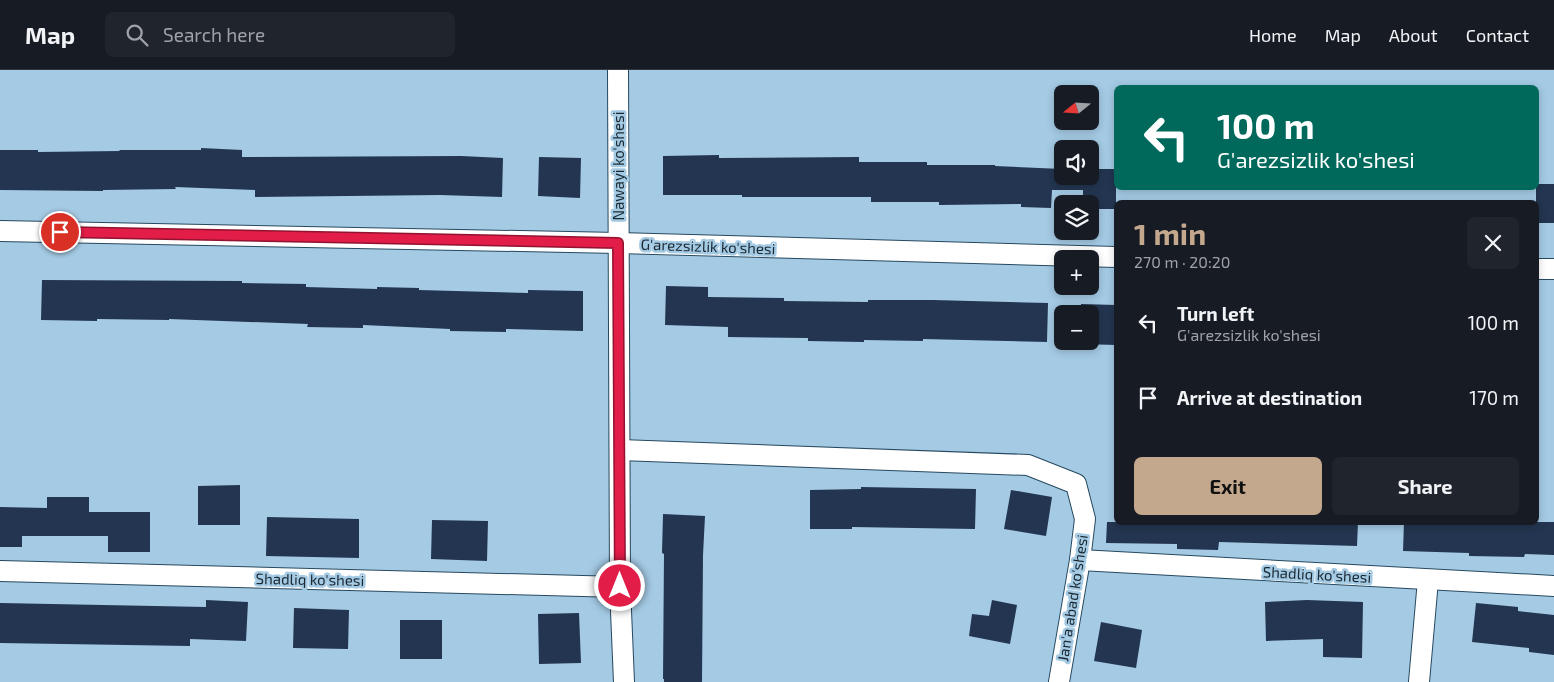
<!DOCTYPE html>
<html lang="en">
<head>
<meta charset="utf-8">
<style>
	:root { --surface:#171b24; --page:#20242c; --text:#f1f3f6; --muted:#9ea1a6; --line:#363941; --accent:#c3a88e }
	body { margin:0; font-family:"Exo 2",sans-serif; background:var(--page); color:var(--text); height:100vh; display:flex; flex-direction:column; font-size:19px; white-space:nowrap }
	* { box-sizing:border-box; margin:0 }
	p { font-size:16px; color:var(--muted) }
	.icon { flex:none; width:28px; height:28px; fill:none; stroke:currentColor; stroke-width:2; stroke-linecap:round; stroke-linejoin:round }
	.map { position:relative; flex:1; overflow:hidden }
	.side { position:absolute; left:1114px; top:130px; width:425px; height:325px; display:flex; flex-direction:column; background:var(--surface); border-radius:8px; box-shadow:0 2px 8px #0003 }
	.side>* { flex:none }
	.top-card { position:absolute; left:1114px; top:15px; width:425px; height:105px; border-radius:8px; box-shadow:0 2px 8px #0003; background:#00695c; color:#fff; overflow:hidden }
	.needle { width:32px; rotate:252deg }
	.fabs { position:absolute; left:1054px; top:15px; display:grid; gap:10px }
	.fabs a { display:grid; place-items:center; width:45px; height:45px; border-radius:8px; background:var(--surface); box-shadow:0 2px 8px #0003; font-size:25px }
	.pin { position:absolute; display:grid; place-items:center; width:42px; height:42px; color:#fff; margin:-21px; border:2px solid #fff; border-radius:50%; box-shadow:0 1px 5px #0007 }
	.me { position:absolute; width:55px; margin:-28px; rotate:0deg; stroke-linejoin:round; filter:drop-shadow(0 0 4px #0008) }
	.turn { display:flex; align-items:center; gap:18px; height:105px; padding:0 20px; font-size:22px }
	.turn .icon { width:65px; height:65px; stroke-width:2.5 }
	.turn b { display:block; font-size:35px; line-height:42px }
	.round { display:grid; place-items:center; flex:none; width:52px; height:52px; border-radius:8px; background:var(--page) }
	.head { display:flex; align-items:center; justify-content:space-between; height:85px; padding:0 20px }
	h1 { font-size:30px; font-weight:700; line-height:38px; color:var(--accent) }
	.button { display:flex; gap:10px; margin-top:auto; padding:10px 20px }
	.button a { flex:1; height:58px; border-radius:8px; background:var(--accent); color:#111; font-size:20px; font-weight:700; line-height:58px; text-align:center }
	.button a+a { background:var(--page); color:var(--text) }
	ul { padding:0; list-style:none }
	li { display:flex; align-items:center; gap:15px; height:75px; padding:0 20px }
	li div { flex:1 }
	li b { display:block; font-size:19px }
	li em { font-style:normal }
	header { display:flex; align-items:center; gap:30px; box-sizing:border-box; height:70px; padding:0 25px; background:var(--surface); border-bottom:1px solid var(--line) }
	header strong { font-size:24px }
	nav { display:flex; gap:28px; margin-inline-start:auto; font-size:18px }
	.search { width:350px; height:45px; background:var(--page); display:flex; align-items:center; gap:12px; box-sizing:border-box; padding:0 18px; border-radius:8px; color:var(--muted); font-size:19px }
	.map>svg:first-child { display:block }
	.building { fill:#233550 }
	.lines { fill:none; stroke-linecap:round; stroke-linejoin:round }
	.minor-casing { stroke:#27495f; stroke-width:22 }
	.minor { stroke:#fff; stroke-width:20 }
	.route-casing { stroke:#92132f; stroke-width:12 }
	.route { stroke:#e11d48; stroke-width:9 }
	.labels { text-anchor:middle; dominant-baseline:central; stroke-width:5; stroke-linejoin:round; paint-order:stroke }
	.street-label { font-size:15px; fill:#1a2832; stroke:#a4cae4 }
</style>
</head>
<body>
<header>
<strong>Map</strong>
<div class="search"><svg class="icon" aria-label="search" viewBox="0 0 24 24"><circle cx="10" cy="10" r="6"/><path d="M15 15l6 6"/></svg>Search here</div>
<nav><a>Home</a><a>Map</a><a>About</a><a>Contact</a></nav>
</header>
<div class="map">
<svg width="1554" height="612" viewBox="0 0 1554 612">
	<rect width="100%" height="100%" fill="#a4cae4"/>
	<g class="building">
		<path d="M 201,78 L 242,80 L 242,87 L 461,86 L 503,88 L 502,127 L 440,125 L 255,127 L 255,120 L 175,117 L 176,119 L 103,120 L 103,121 L 0,120 L 0,80 L 38,80 L 38,82 L 120,81 L 119,80 L 201,80 Z"/>
		<path d="M 719,85 L 719,88 L 859,87 L 859,92 L 927,92 L 927,95 L 995,95 L 995,96 L 1062,99 L 1062,106 L 1090,106 L 1090,99 L 1116,99 L 1116,139 L 1090,139 L 1090,134 L 1083,134 L 1083,120 L 1052,120 L 1051,138 L 1021,137 L 1021,134 L 939,135 L 939,132 L 871,132 L 871,127 L 742,127 L 742,125 L 663,125 L 663,86 Z"/>
		<path d="M 539,87 L 581,88 L 580,128 L 538,126 Z"/>
		<rect x="1536" y="114" width="18" height="39"/>
		<path d="M 42,210 L 242,211 L 242,213 L 306,214 L 306,217 L 377,219 L 377,217 L 419,218 L 419,220 L 528,223 L 528,220 L 583,221 L 583,261 L 506,259 L 506,262 L 450,261 L 450,259 L 363,255 L 363,258 L 307,257 L 308,254 L 169,249 L 169,250 L 97,249 L 97,251 L 41,250 Z"/>
		<path d="M 666,216 L 708,217 L 708,227 L 784,228 L 784,231 L 868,232 L 868,230 L 933,230 L 1048,233 L 1047,272 L 923,269 L 923,271 L 864,270 L 864,272 L 808,271 L 808,268 L 728,267 L 728,257 L 665,255 Z"/>
		<path d="M 1081,234 L 1116,235 L 1116,275 L 1081,274 L 1081,271 L 1090,271 L 1090,244 L 1081,244 Z"/>
		<path d="M 240,415 L 240,455 L 198,455 L 198,416 Z"/>
		<path d="M 861,417 L 976,419 L 975,459 L 852,457 L 852,459 L 810,459 L 810,420 L 861,419 Z"/>
		<path d="M 1011,420 L 1052,427 L 1046,466 L 1004,459 Z"/>
		<path d="M 47,427 L 89,427 L 89,442 L 150,442 L 150,482 L 108,482 L 108,466 L 22,466 L 22,477 L 0,477 L 0,437 L 47,438 Z"/>
		<path d="M 663,444 L 705,446 L 703,485 L 702,612 L 664,612 L 664,609 L 663,609 L 664,484 L 662,483 Z"/>
		<path d="M 267,447 L 359,449 L 359,488 L 266,486 Z"/>
		<path d="M 432,450 L 488,451 L 487,491 L 431,489 Z"/>
		<path d="M 1107,452 L 1358,452 L 1357,476 L 1219,472 L 1218,480 L 1177,479 L 1177,474 L 1106,473 Z"/>
		<path d="M 1404,452 L 1554,452 L 1554,485 L 1525,484 L 1524,487 L 1469,486 L 1469,483 L 1403,481 Z"/>
		<path d="M 206,530 L 248,532 L 246,571 L 190,569 L 190,576 L 0,573 L 0,533 L 206,537 Z"/>
		<path d="M 992,530 L 1017,535 L 1010,574 L 969,566 L 972,544 L 989,546 Z"/>
		<path d="M 1307,530 L 1363,532 L 1362,588 L 1323,587 L 1323,569 L 1266,571 L 1265,532 Z"/>
		<path d="M 1476,533 L 1518,537 L 1518,541 L 1554,545 L 1554,585 L 1529,582 L 1529,578 L 1472,572 Z"/>
		<path d="M 294,538 L 349,540 L 348,579 L 293,578 Z"/>
		<path d="M 579,543 L 581,593 L 539,594 L 538,544 Z"/>
		<rect x="400" y="550" width="42" height="39"/>
		<path d="M 1101,552 L 1142,560 L 1136,598 L 1094,591 Z"/>
	</g>
	<g class="lines">
		<defs>
			<g id="minor">
				<path d="M 618,0 L 620,517 L 624,612"/>
				<path d="M 0,161 L 618,173 L 1116,187"/>
				<path d="M 1536,199 L 1554,199"/>
				<path d="M 620,380 L 1028,395 L 1076,414 L 1085,449 L 1080,490 L 1059,612"/>
				<path d="M 1080,490 L 1554,516"/>
				<path d="M 0,501 L 620,517"/>
				<path d="M 1419,612 L 1428,510"/>
			</g>
		</defs>
		<use href="#minor" class="minor-casing"/>
		<use href="#minor" class="minor"/>
	</g>
	<g class="lines">
		<defs>
			<path id="route" d="M 60,162 L 618,173 L 620,516"/>
		</defs>
		<use href="#route" class="route-casing"/>
		<use href="#route" class="route"/>
	</g>
	<g class="labels">
		<g class="street-label">
			<text transform="translate(618 96) rotate(-90)">Nawayi ko'shesi</text>
			<text transform="translate(708 176) rotate(2)">G'arezsizlik ko'shesi</text>
			<text transform="translate(1317 504) rotate(3)">Shadliq ko'shesi</text>
			<text transform="translate(310 509) rotate(1)">Shadliq ko'shesi</text>
			<text transform="translate(1072 528) rotate(-81)">Jan'a abad ko'shesi</text>
		</g>
	</g>
</svg>
<div class="fabs">
<a><svg class="needle" viewBox="-14 -14 28 28"><path d="M0-13l5 13h-10z" fill="#e53935"/><path d="M0 13l5-13h-10z" fill="#9ea1a6"/></svg></a>
<a><svg class="icon" aria-label="sound" viewBox="0 0 24 24"><path d="M4 9h4l5-4v14l-5-4H4zM17 9q2 3 0 6"/></svg></a>
<a><svg class="icon" aria-label="layers" viewBox="0 0 24 24"><path d="M12 4l9 5-9 5-9-5zM3 14l9 5 9-5"/></svg></a>
<a>+</a>
<a>−</a>
</div>
<div class="pin" style="left:60px;top:162px;background:#d93025"><svg class="icon" aria-label="arrive" viewBox="0 0 24 24"><path d="M6 21V4h12l-3 4 3 4H6"/></svg></div>
<svg class="me" style="left:620px;top:516px" viewBox="-20 -20 40 40"><circle r="17" fill="#e11d48" stroke="#fff" stroke-width="3"/><path d="M0-11L8 9 0 5-8 9z" fill="#fff"/></svg>
<div class="top-card">
<div class="turn"><svg class="icon" aria-label="left" viewBox="0 0 24 24"><path d="M17 20v-9H6M10 6l-5 5 5 5"/></svg><div><b>100 m</b>G'arezsizlik ko'shesi</div></div>
</div>
<section class="side">
<div class="head"><div><h1>1 min</h1><p>270 m · 20:20</p></div><a class="round"><svg class="icon" aria-label="close" viewBox="0 0 24 24"><path d="M6 6l12 12M18 6L6 18"/></svg></a></div>
<ul>
<li><svg class="icon" aria-label="left" viewBox="0 0 24 24"><path d="M17 20v-9H6M10 6l-5 5 5 5"/></svg><div><b>Turn left</b><p>G'arezsizlik ko'shesi</p></div><em>100 m</em></li>
<li><svg class="icon" aria-label="arrive" viewBox="0 0 24 24"><path d="M6 21V4h12l-3 4 3 4H6"/></svg><div><b>Arrive at destination</b></div><em>170 m</em></li>
</ul>
<div class="button"><a>Exit</a><a>Share</a></div>
</section>
</div>
</body>
</html>
